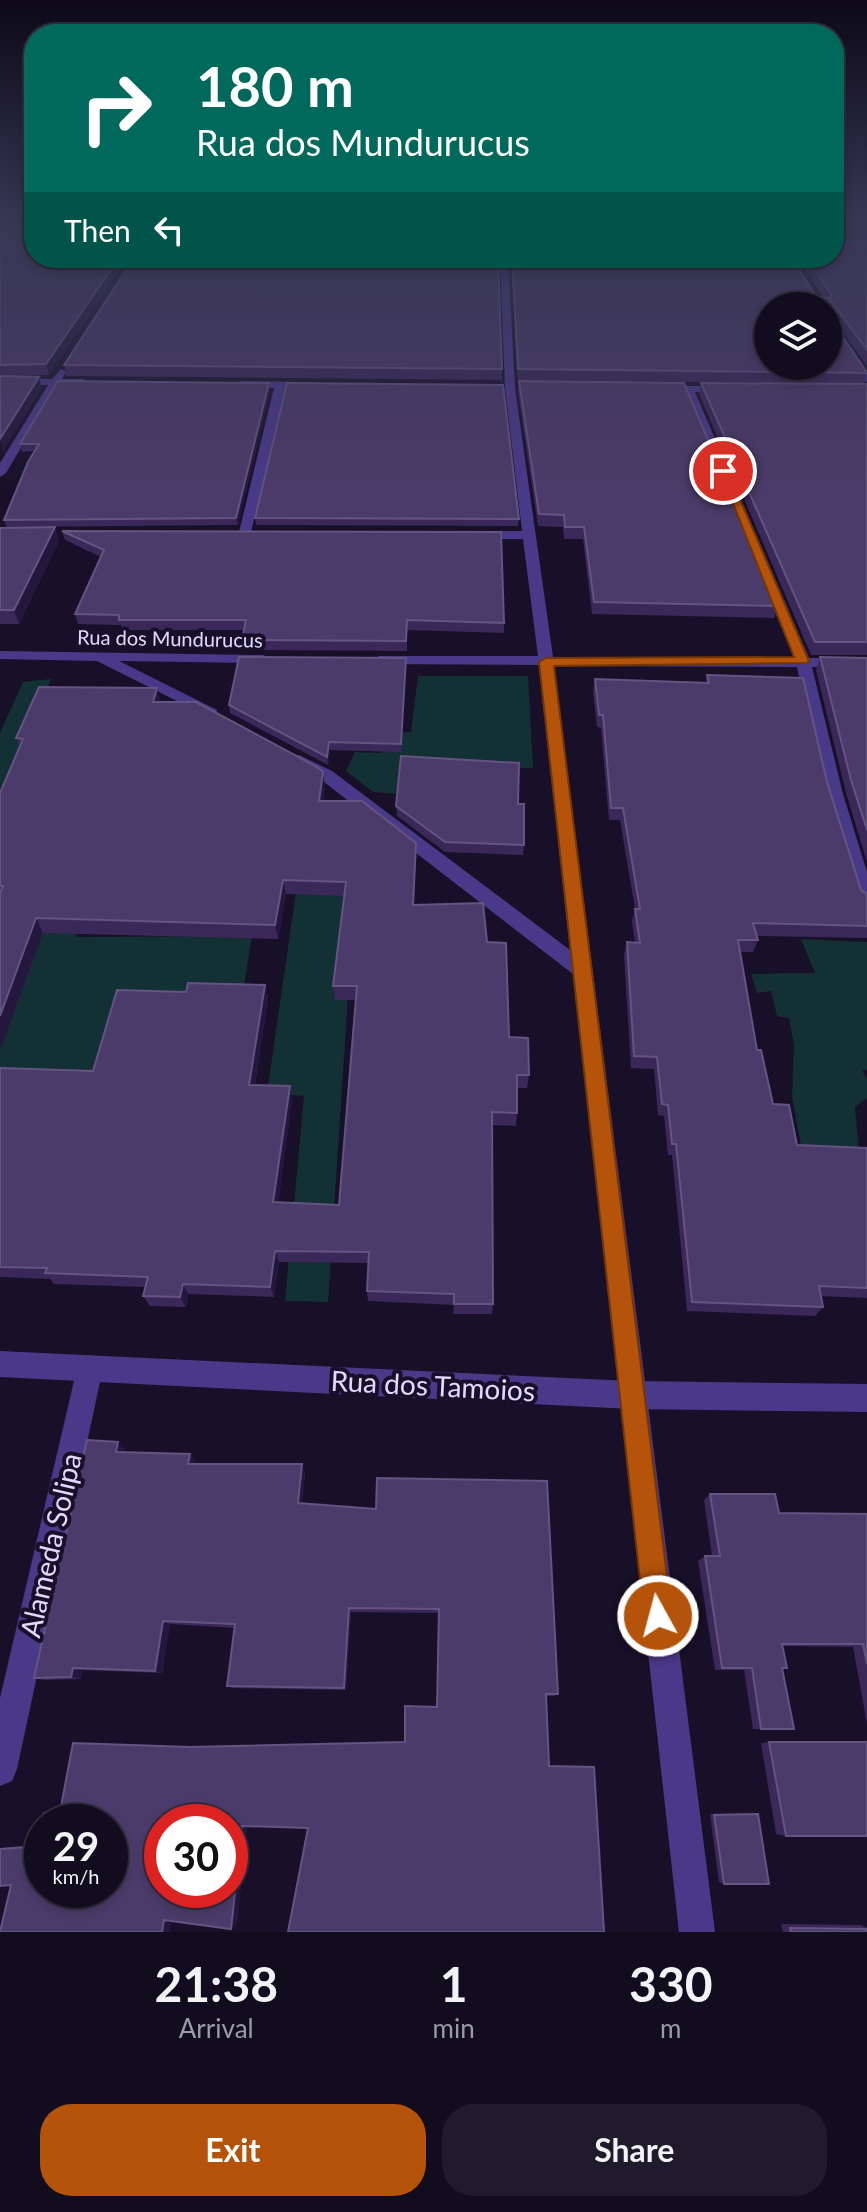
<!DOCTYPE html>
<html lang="en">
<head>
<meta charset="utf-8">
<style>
	:root { --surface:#120c1f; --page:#1f1a2c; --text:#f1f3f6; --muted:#9c9ba4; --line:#312c3d; --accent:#b45309 }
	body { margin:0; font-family:Lato,sans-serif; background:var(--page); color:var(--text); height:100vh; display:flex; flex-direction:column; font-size:30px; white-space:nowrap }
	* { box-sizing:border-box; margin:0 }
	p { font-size:26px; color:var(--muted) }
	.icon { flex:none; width:44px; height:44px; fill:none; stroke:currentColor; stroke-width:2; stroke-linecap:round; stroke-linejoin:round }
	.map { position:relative; height:1932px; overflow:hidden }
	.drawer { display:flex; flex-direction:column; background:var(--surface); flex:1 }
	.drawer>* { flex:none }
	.hud { position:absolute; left:24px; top:24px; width:820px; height:244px; border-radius:32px; box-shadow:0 4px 12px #0003,0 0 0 2px var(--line); background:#00695c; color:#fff; overflow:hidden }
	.buttons { position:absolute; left:754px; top:292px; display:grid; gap:16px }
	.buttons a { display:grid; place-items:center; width:88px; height:88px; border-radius:50%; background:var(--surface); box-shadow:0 4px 12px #0003,0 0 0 2px var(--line); font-size:40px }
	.speed { position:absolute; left:24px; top:1804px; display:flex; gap:16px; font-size:40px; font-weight:700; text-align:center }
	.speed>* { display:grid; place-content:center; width:104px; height:104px; border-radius:50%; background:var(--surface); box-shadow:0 4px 12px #0003,0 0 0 2px var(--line); line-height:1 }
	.speed small { font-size:20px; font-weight:400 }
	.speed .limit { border:12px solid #d22; background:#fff; color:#111 }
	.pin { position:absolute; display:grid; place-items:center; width:68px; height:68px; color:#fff; margin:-34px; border:4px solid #fff; border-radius:50%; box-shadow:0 2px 8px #0007 }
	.me { position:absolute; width:88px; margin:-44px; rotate:353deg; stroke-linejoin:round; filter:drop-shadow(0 0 6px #0008) }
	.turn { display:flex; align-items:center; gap:28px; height:168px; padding:0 40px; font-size:36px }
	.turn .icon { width:104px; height:104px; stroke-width:2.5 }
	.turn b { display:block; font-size:56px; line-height:68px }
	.then { display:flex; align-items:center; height:76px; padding:0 40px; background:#0003; gap:16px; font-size:30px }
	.eta { display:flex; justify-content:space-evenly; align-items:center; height:136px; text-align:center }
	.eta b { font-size:48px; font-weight:700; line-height:56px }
	.primary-button { display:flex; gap:16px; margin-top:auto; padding:16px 40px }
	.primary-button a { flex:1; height:92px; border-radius:32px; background:var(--accent); color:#fff; font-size:32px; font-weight:700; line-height:92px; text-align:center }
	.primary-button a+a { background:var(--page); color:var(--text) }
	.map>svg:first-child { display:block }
	.green { fill:#133034 }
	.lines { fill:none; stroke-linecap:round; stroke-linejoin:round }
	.minor { fill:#493a89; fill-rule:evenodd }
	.tertiary { fill:#493a89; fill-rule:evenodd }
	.wall { fill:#392858 }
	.shaded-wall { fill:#24173d }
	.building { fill:#4b3b6a; stroke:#635481; stroke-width:2; fill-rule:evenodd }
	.route { fill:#b45309; stroke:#753606; stroke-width:2 }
	.labels { text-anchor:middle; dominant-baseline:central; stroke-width:8; stroke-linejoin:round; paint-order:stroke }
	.far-street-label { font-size:20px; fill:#e3d8ff; stroke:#181029 }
	.near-street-label { font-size:28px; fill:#e3d8ff; stroke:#181029 }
</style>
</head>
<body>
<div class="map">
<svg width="867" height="1932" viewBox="0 0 867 1932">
	<rect width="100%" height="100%" fill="#181029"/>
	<g class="green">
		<path d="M 418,676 L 528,676 L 533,768 L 451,770 L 403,764 L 397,794 L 373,792 L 346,771 L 355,752 L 381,753 L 390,733 L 411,732 Z"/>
		<path d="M 51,679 L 0,812 L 0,733 L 23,682 Z"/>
		<path d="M 355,889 L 328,1302 L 285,1301 L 304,1096 L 267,1093 L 296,892 Z"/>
		<path d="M 43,924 L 74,932 L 78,937 L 252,936 L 243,992 L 107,1086 L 0,1090 L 0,1049 Z"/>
		<path d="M 801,939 L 867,942 L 867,1070 L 862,1071 L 867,1078 L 867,1098 L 855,1107 L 860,1168 L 805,1168 L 792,1096 L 794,1045 L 789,1018 L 777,1016 L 771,991 L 757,993 L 751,974 L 815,973 Z"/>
	</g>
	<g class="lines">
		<g class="minor">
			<path d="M 500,258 L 508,258 L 515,388 L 553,657 L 794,658 L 684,392 L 659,392 L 654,389 L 659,386 L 727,386 L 731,387 L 731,391 L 695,392 L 809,658 L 867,658 L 867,668 L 812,667 L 843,794 L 867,872 L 867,909 L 858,902 L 825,794 L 797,667 L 554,666 L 715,1932 L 679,1932 L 573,974 L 320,779 L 291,760 L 299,755 L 332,771 L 570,950 L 539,665 L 379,664 L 372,660 L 379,656 L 538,656 L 523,539 L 473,539 L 467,535 L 473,531 L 522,531 L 505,388 Z"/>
			<path d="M 828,314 L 867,371 L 867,382 L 862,379 L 828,324 Z"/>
			<path d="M 61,369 L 66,372 L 62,379 L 83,379 L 88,382 L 83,385 L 58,385 L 6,473 L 0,477 L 0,463 L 48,385 L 0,384 L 0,378 L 52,379 Z"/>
			<path d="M 243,381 L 311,382 L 316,385 L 311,388 L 285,388 L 251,532 L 245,536 L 239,532 L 274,388 L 239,386 L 239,382 Z"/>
			<path d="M 0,651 L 263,655 L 270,659 L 263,663 L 119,661 L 217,710 L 217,716 L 211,718 L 97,661 L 0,659 Z"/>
			<path d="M 90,1355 L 99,1359 L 103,1368 L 17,1769 L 12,1781 L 0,1786 L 0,1698 L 77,1368 L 81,1359 Z"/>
		</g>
		<path class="tertiary" d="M 0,1351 L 631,1381 L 867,1384 L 867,1412 L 631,1409 L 0,1377 Z"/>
	</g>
	<g class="wall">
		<path d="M 0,222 L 34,222 L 49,375 L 0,376 L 0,230 L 29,230 L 0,229 Z"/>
		<path d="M 834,222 L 867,222 L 867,366 L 828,311 L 828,315 L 867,372 L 864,384 L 518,380 L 511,258 L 792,258 L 816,297 L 824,298 L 799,258 L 834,258 Z"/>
		<path d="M 64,365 L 502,369 L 502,380 L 66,376 Z"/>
		<path d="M 519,381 L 778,606 L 774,618 L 592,614 L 583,539 L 564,539 L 563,527 L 538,526 L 518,392 Z"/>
		<path d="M 269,383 L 270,390 L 238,525 L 7,527 L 4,520 L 34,451 L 22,452 L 20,444 Z"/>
		<path d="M 701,383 L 867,384 L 867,655 L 811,655 L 699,394 Z"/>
		<path d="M 255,518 L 519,519 L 518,526 L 256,525 Z"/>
		<path d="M 55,527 L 59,541 L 19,624 L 0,624 L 0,528 Z"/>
		<path d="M 62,531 L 504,623 L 504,633 L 407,630 L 407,651 L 244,650 L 242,640 L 244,630 L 122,630 L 121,625 L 78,624 L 75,614 L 101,557 L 65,540 Z"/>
		<path d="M 820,657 L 867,658 L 867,862 L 846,793 L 816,670 Z"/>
		<path d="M 406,658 L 401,752 L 330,750 L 328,765 L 230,713 L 229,705 Z"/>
		<path d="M 707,675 L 827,782 L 861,890 L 867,894 L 867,938 L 757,936 L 758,940 L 753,952 L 740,952 L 757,1050 L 773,1104 L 797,1145 L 867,1148 L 867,1298 L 821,1296 L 823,1307 L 815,1316 L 687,1311 L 672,1155 L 668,1155 L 664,1116 L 658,1115 L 654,1069 L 631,1068 L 624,955 L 627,942 L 635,943 L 632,921 L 635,909 L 620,820 L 609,820 L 601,728 L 597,727 L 593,691 L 595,679 L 706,682 Z"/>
		<path d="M 161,702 L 325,786 L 323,801 L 416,843 L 414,905 L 487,942 L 509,1037 L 529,1075 L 527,1088 L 517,1088 L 517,1113 L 516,1126 L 492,1125 L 493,1304 L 492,1314 L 453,1314 L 454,1305 L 368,1301 L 367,1291 L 369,1263 L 279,1262 L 274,1297 L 188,1294 L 186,1307 L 150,1306 L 143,1296 L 145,1287 L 54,1284 L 50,1279 L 0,1277 L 0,1068 L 93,1071 L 186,992 L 265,985 L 268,998 L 255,1085 L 292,1099 L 278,1203 L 339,1205 L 355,1000 L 335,1000 L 333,986 L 344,896 L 286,894 L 278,939 L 43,933 L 0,1051 L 0,793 L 20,747 L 16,738 Z"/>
		<path d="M 518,804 L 524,845 L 523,855 L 445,852 L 397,816 L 396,806 Z"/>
		<path d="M 125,1449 L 124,1452 L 190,1454 L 195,1461 L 195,1464 L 305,1471 L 302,1504 L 558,1694 L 554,1696 L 546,1696 L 308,1828 L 247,1826 L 237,1924 L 11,1885 L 0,1849 L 10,1847 L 40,1845 L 44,1813 L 60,1811 L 190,1747 L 405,1742 L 437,1707 L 438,1613 L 351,1612 L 346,1690 L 233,1688 L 227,1686 L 234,1628 L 170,1624 L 162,1673 L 82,1670 L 81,1679 L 44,1680 L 34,1678 Z"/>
		<path d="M 710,1494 L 779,1513 L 867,1514 L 867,1724 L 853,1647 L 783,1646 L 787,1668 L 782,1669 L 794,1729 L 753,1729 L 744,1670 L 715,1670 L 698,1561 L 705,1556 L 712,1556 L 704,1500 Z"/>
		<path d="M 769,1742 L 786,1836 L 776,1834 L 761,1743 Z"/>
		<path d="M 753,1813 L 758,1814 L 724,1884 L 719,1882 L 710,1814 Z"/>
		<path d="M 781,1924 L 861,1925 L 867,1928 L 867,1932 L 783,1932 Z"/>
	</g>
	<g class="shaded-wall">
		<path d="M 119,258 L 128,258 L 49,375 L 46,364 Z"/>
		<path d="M 39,377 L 42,388 L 3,452 L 0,439 Z"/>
		<path d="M 269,383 L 270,390 L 238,525 L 236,518 Z"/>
		<path d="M 55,527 L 59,541 L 19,624 L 14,610 Z"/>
		<path d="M 157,688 L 161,703 L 153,702 Z"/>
		<path d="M 329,742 L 330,750 L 328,765 L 327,757 Z"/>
		<path d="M 323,772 L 325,786 L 321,815 L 319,801 Z"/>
		<path d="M 416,843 L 416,857 L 413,919 L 413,905 Z"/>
		<path d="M 283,880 L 286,894 L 278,939 L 275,925 Z"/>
		<path d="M 36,918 L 43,933 L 0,1051 L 0,1016 Z"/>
		<path d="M 265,985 L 268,998 L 253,1098 L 249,1085 Z"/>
		<path d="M 290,1086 L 292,1099 L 277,1214 L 273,1202 Z"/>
		<path d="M 275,1251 L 279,1262 L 274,1297 L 270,1287 Z"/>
		<path d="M 183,1284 L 188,1294 L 186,1307 L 180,1297 Z"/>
		<path d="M 118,1442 L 125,1449 L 123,1459 L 116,1452 Z"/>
		<path d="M 190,1454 L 195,1461 L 194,1471 L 188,1464 Z"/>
		<path d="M 302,1464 L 305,1471 L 302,1509 L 298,1503 Z"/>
		<path d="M 349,1608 L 351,1612 L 346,1690 L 344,1688 Z"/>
		<path d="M 163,1621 L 170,1624 L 162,1673 L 155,1671 Z"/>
		<path d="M 73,1668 L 82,1670 L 81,1679 L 71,1677 Z"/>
		<path d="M 247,1824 L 237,1924 L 231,1929 L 242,1826 Z"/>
		<path d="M 172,1916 L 170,1932 L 162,1932 L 164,1920 Z"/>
	</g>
	<g class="building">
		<path d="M 33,222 L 34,258 L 119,258 L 46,364 L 0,365 L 0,230 L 32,230 Z"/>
		<path d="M 834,222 L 867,222 L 867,230 L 834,231 L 836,240 L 867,240 L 867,350 L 831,301 L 828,304 L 828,306 L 768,306 L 768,366 L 828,366 L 828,309 L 828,315 L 867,373 L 518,369 L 512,258 L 792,258 L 816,297 L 831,298 L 831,294 L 807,258 L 834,258 Z"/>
		<path d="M 134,258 L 498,258 L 502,369 L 64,365 Z"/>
		<path d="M 0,376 L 39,377 L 0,439 Z"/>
		<path d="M 58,381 L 269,383 L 236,518 L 4,520 L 28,462 L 39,444 L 20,444 Z"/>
		<path d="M 519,381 L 684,383 L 778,606 L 594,602 L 584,527 L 565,527 L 564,515 L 539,514 Z"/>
		<path d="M 287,383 L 503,385 L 519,519 L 255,518 Z"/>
		<path d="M 701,383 L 867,384 L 867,642 L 815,642 Z"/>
		<path d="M 55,527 L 14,610 L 0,610 L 0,528 Z"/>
		<path d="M 62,531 L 501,532 L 504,623 L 407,620 L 406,641 L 242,640 L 246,620 L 119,620 L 119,615 L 75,614 L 104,550 Z"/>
		<path d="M 239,657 L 406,658 L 401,744 L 329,742 L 327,757 L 229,705 Z"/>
		<path d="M 820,657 L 867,658 L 867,830 L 851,780 Z"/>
		<path d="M 707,675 L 803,678 L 827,782 L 861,890 L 867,894 L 867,926 L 753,923 L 758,940 L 738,940 L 757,1050 L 761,1050 L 773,1104 L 789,1105 L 797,1145 L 867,1148 L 867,1288 L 819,1286 L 823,1307 L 692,1302 L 676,1144 L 672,1144 L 668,1105 L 662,1104 L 657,1057 L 634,1056 L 627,942 L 640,943 L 635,909 L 640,909 L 623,808 L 611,808 L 603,715 L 599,715 L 595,679 L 709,683 Z"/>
		<path d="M 39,687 L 157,688 L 153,702 L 196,702 L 317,767 L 323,772 L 319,801 L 362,801 L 416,843 L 413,905 L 483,903 L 487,942 L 506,943 L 509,1037 L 528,1038 L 529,1075 L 517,1075 L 517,1113 L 492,1112 L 493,1304 L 454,1304 L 454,1294 L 367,1291 L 369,1252 L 275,1251 L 270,1287 L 183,1284 L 180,1297 L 143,1296 L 148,1277 L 45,1273 L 47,1268 L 0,1267 L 0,1068 L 93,1071 L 117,990 L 186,992 L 188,983 L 265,985 L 249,1085 L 290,1086 L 273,1202 L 339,1205 L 357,986 L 333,986 L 346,882 L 283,880 L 275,925 L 36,918 L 0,1016 L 0,893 L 3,886 L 0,886 L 0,793 L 23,739 L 16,738 Z"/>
		<path d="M 401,756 L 519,763 L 518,804 L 524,804 L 524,845 L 445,842 L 396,806 Z"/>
		<path d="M 87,1440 L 118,1442 L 116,1452 L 190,1454 L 188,1464 L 302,1464 L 298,1503 L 376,1509 L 377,1478 L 547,1481 L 558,1694 L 546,1694 L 549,1766 L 594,1767 L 604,1932 L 288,1932 L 308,1828 L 242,1826 L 231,1929 L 164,1920 L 162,1932 L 0,1932 L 11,1885 L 0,1886 L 0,1849 L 40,1846 L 42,1826 L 42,1890 L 110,1890 L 110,1822 L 42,1822 L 44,1813 L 60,1812 L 73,1743 L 190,1747 L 405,1742 L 405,1706 L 437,1707 L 439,1609 L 349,1608 L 344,1688 L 227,1686 L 235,1624 L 163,1621 L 155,1671 L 73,1668 L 71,1677 L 34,1678 ZM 162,1822 L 230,1822 L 230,1890 L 162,1890 Z"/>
		<path d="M 710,1494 L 775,1494 L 779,1513 L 867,1514 L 867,1664 L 863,1644 L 782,1644 L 787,1668 L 782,1668 L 794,1729 L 761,1729 L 752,1668 L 722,1668 L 705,1556 L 720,1556 Z"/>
		<path d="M 769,1742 L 867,1742 L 867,1836 L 786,1836 Z"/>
		<path d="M 758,1814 L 769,1884 L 724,1884 L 714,1815 Z"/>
		<path d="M 790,1928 L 867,1929 L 867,1932 L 791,1932 Z"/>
	</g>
	<linearGradient id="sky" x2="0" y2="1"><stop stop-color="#0d0917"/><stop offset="0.45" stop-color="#373754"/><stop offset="1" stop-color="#373754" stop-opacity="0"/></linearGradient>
	<rect width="867" height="493" fill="url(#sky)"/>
	<path class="route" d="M 719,468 L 728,471 L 809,661 L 807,663 L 554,666 L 672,1616 L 668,1626 L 658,1630 L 649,1626 L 644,1616 L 539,662 L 546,658 L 794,657 Z"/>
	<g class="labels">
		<g class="far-street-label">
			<text transform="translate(170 638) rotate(1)">Rua dos Mundurucus</text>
		</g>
		<g class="near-street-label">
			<text transform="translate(433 1385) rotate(3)">Rua dos Tamoios</text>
			<text transform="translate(50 1545) rotate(-77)">Alameda Solipa</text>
		</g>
	</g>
</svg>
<div class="buttons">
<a><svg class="icon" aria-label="layers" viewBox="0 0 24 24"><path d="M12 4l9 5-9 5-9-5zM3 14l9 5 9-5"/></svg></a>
</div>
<div class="speed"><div>29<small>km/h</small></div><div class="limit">30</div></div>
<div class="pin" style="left:723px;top:471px;background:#d93025"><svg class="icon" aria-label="arrive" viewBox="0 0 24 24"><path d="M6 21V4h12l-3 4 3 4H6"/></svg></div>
<svg class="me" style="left:658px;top:1616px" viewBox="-20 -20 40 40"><circle r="17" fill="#b45309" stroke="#fff" stroke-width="3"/><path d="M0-11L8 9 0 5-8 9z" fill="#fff"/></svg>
<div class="hud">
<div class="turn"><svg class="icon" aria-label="right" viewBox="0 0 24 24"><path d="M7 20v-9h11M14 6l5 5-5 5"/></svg><div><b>180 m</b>Rua dos Mundurucus</div></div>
<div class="then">Then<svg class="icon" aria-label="left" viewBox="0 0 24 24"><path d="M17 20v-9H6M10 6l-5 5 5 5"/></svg></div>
</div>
</div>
<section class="drawer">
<div class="eta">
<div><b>21:38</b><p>Arrival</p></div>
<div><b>1</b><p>min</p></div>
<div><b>330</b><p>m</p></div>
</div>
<div class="primary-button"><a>Exit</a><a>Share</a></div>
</section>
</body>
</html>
